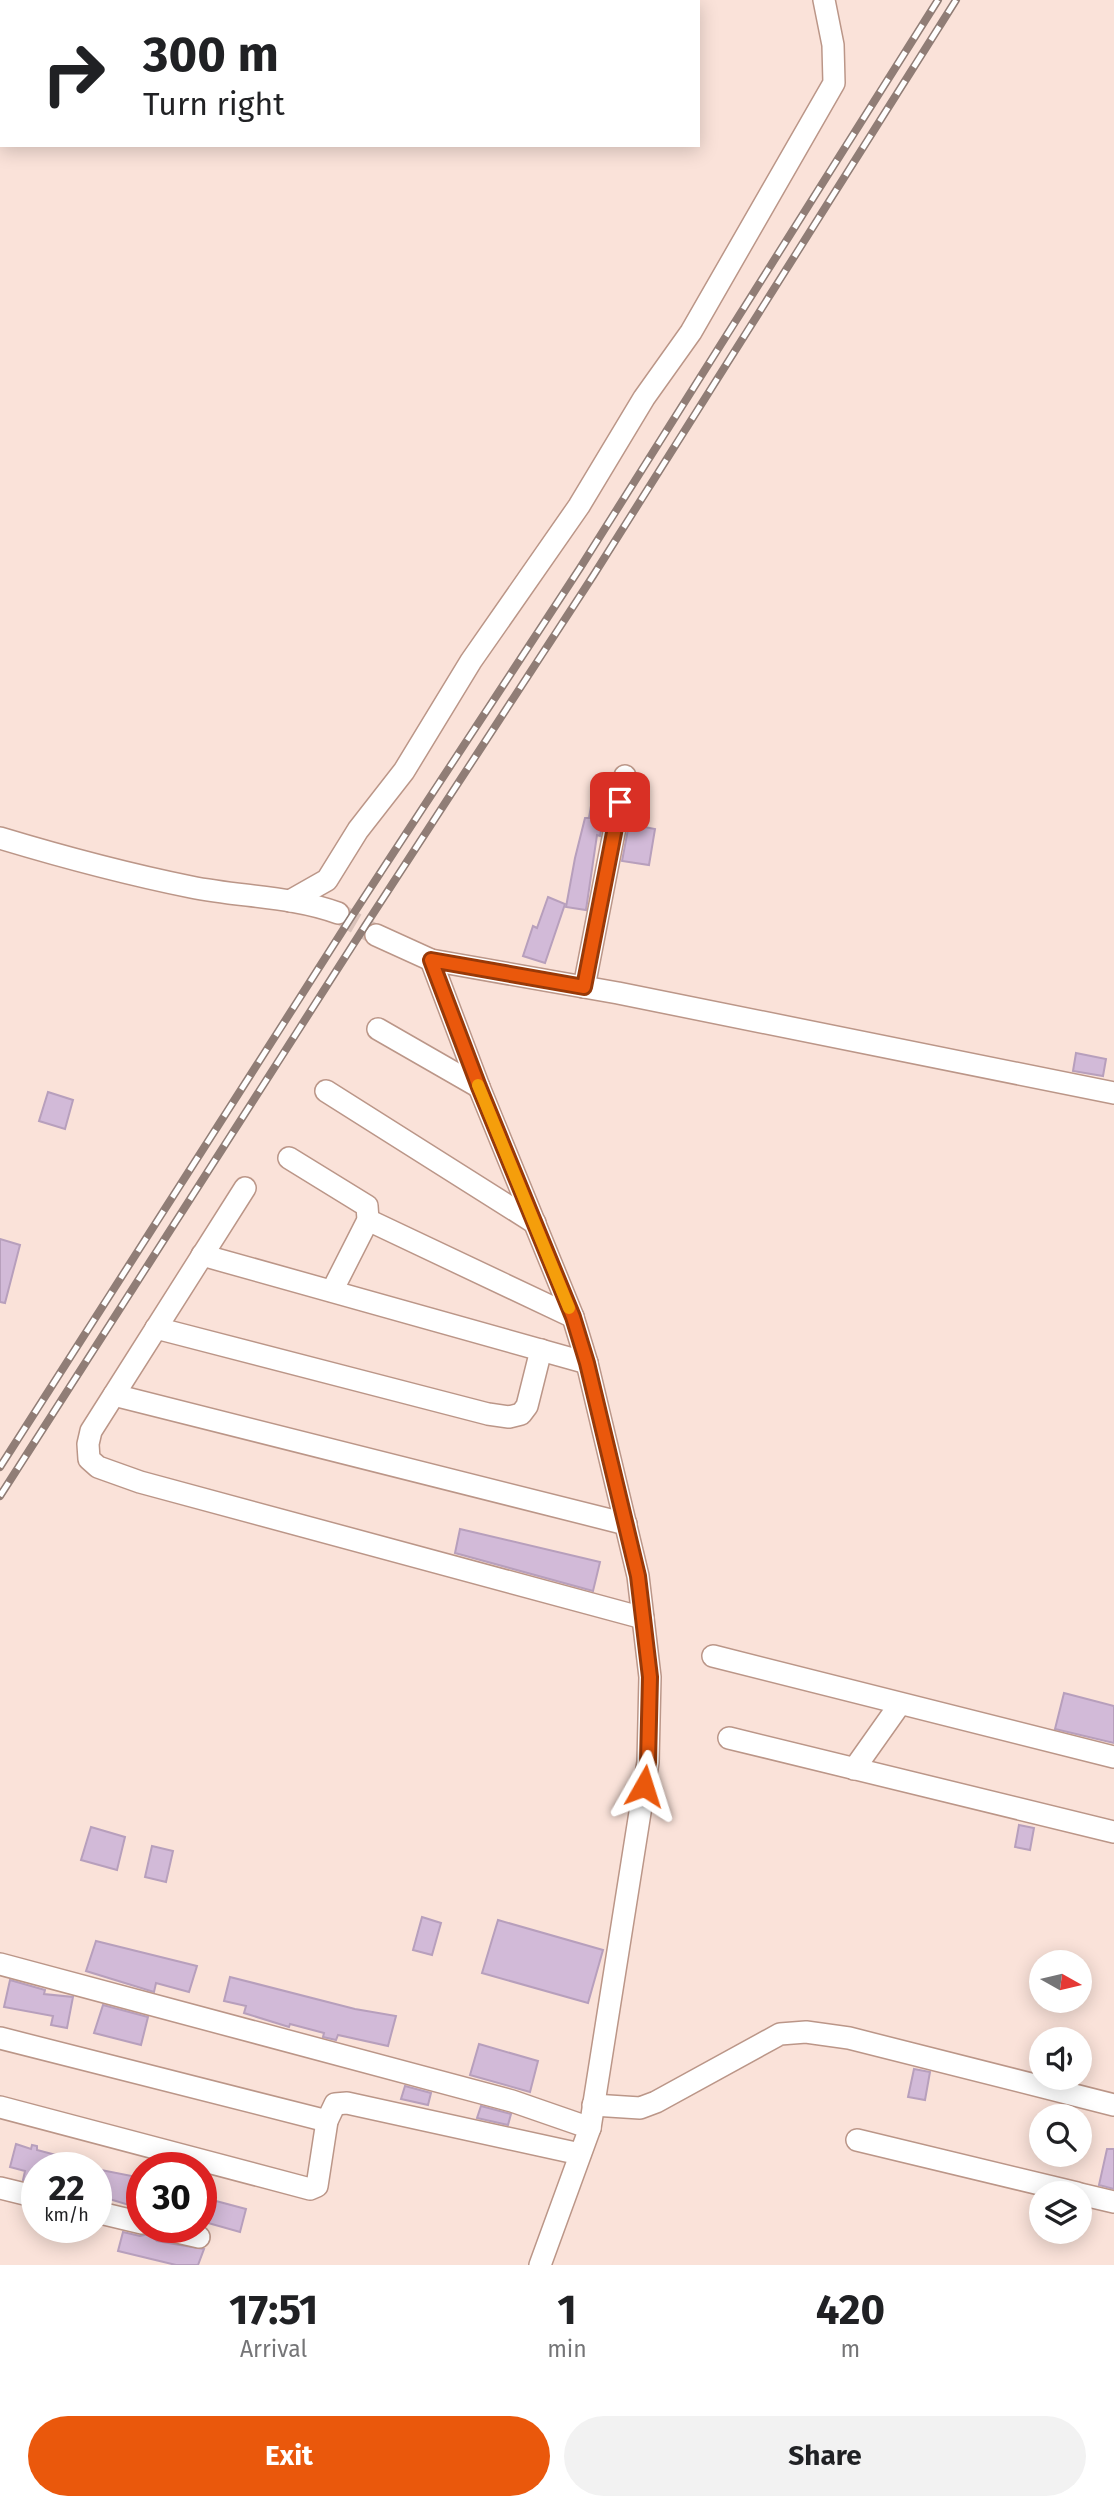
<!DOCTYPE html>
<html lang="en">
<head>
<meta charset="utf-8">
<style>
	:root { --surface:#fff; --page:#f2f2f2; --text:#202124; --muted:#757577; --accent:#ea580c }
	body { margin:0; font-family:"Fira Sans",sans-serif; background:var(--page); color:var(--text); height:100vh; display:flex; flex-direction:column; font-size:26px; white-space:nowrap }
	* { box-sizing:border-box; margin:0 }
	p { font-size:23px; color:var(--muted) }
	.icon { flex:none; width:38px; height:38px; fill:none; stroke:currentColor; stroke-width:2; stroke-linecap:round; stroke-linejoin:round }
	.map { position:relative; height:2265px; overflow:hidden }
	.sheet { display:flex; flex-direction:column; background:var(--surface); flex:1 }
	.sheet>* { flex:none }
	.top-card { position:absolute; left:0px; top:0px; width:700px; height:147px; box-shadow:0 4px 18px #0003; background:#fff; color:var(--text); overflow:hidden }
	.needle { width:46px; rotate:98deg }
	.buttons { position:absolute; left:1029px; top:1950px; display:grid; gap:14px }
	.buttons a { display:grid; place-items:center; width:63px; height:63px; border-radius:50%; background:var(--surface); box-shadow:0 4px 18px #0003; font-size:35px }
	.speed { position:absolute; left:21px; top:2152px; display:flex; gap:14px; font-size:35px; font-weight:700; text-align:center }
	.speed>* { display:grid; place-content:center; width:91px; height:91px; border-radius:50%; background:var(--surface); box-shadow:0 4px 18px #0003; line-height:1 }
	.speed small { font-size:18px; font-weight:400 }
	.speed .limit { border:10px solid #d22; background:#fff; color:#111 }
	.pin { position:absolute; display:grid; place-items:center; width:60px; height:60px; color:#fff; margin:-30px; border-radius:14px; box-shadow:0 4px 10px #0006 }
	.me { position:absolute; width:77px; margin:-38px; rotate:6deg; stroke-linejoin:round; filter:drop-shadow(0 0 5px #0008) }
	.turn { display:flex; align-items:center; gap:24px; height:147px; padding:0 28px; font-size:32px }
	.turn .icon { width:91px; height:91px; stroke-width:2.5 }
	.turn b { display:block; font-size:49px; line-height:60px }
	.eta { display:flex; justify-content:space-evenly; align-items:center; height:119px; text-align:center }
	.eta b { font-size:42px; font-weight:700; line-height:49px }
	.button { display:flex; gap:14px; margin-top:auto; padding:14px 28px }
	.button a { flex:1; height:80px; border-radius:42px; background:var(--accent); color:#fff; font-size:28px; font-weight:700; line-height:80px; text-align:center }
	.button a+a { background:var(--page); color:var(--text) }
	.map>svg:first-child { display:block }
	.building { fill:#d2bad8; stroke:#b79fbc; stroke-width:2 }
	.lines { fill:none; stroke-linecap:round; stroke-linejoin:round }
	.street-tunnel { stroke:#dac3bb; stroke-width:21; stroke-dasharray:21 10; stroke-linecap:butt }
	.street-casing { stroke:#bb9688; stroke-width:24 }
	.street { stroke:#fff; stroke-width:21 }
	.rail-casing { stroke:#907d76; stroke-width:8 }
	.rail { stroke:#fff; stroke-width:5; stroke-dasharray:16; stroke-linecap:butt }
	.route-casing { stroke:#983908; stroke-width:18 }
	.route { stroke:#ea580c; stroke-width:12 }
	.slow { stroke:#f59e0b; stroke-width:12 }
</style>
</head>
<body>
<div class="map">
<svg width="1114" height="2265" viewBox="0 0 1114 2265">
	<rect width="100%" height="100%" fill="#fae2d9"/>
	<g class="building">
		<path d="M 594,788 L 609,791 L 600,836 L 597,835 L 586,910 L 566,907 L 575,858 L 585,818 L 589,818 Z"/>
		<path d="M 629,824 L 655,829 L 649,865 L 622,861 Z"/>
		<path d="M 548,897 L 565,904 L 545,963 L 523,956 L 533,926 L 537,928 Z"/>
		<path d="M 1076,1053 L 1106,1059 L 1103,1076 L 1073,1071 Z"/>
		<path d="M 48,1092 L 73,1100 L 65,1129 L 39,1121 Z"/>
		<path d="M 0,1239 L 20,1245 L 5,1303 L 0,1302 Z"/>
		<path d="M 460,1529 L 600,1562 L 593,1591 L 455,1553 Z"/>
		<path d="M 1064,1693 L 1114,1706 L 1114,1743 L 1055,1729 Z"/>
		<path d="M 1019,1825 L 1034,1828 L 1030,1850 L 1015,1847 Z"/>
		<path d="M 91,1827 L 125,1837 L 117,1870 L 81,1860 Z"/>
		<path d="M 152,1846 L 173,1851 L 166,1882 L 145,1877 Z"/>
		<path d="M 422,1917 L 441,1923 L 432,1955 L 413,1950 Z"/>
		<path d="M 498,1920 L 603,1950 L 588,2003 L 482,1973 Z"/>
		<path d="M 96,1941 L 197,1966 L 189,1992 L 156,1983 L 154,1992 L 86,1971 Z"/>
		<path d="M 230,1977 L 355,2009 L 396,2016 L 388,2046 L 338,2035 L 336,2040 L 323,2037 L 324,2033 L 290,2024 L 289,2027 L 244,2013 L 246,2006 L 224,2001 Z"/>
		<path d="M 10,1980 L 45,1990 L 44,1994 L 73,1997 L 67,2028 L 51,2025 L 53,2016 L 4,2007 Z"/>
		<path d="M 103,2005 L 148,2017 L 141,2045 L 94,2033 Z"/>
		<path d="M 479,2044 L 538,2061 L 530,2092 L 470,2075 Z"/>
		<path d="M 914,2069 L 930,2072 L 925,2100 L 908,2097 Z"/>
		<path d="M 405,2086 L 431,2093 L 428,2105 L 401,2099 Z"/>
		<path d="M 481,2106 L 511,2114 L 508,2125 L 477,2118 Z"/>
		<path d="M 16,2144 L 31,2149 L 32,2145 L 37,2146 L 37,2150 L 56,2155 L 53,2168 L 37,2168 L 37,2183 L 23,2180 L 25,2171 L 10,2167 Z"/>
		<path d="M 1107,2149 L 1114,2149 L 1114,2189 L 1099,2185 Z"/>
		<path d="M 96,2169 L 142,2178 L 142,2209 L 96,2195 Z"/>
		<path d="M 201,2197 L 246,2209 L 240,2232 L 201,2221 Z"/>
		<path d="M 123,2232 L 140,2236 L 149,2234 L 157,2241 L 204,2249 L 198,2265 L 176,2265 L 118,2251 Z"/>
	</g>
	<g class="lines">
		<path class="street-tunnel" d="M 338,913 L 376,935"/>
		<defs>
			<g id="street">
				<path d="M 0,838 C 63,857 127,874 191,887 C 240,897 291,896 338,913"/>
				<path d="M 290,901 L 327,880 L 358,830 L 404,771 L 471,661 L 579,506 L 644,398 L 691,332 L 834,83 L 833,45 L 824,0"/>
				<path d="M 376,935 L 431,960 L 618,993 L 1114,1093"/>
				<path d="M 431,960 L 479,1087 L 573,1317 L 587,1363 L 638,1576 L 650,1677 L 648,1762 L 590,2128 L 540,2265"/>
				<path d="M 584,987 L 625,776"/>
				<path d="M 378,1029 L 479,1087"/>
				<path d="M 326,1091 L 535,1223"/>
				<path d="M 289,1158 L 367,1206 L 368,1220 L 332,1291"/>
				<path d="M 245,1188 L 91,1431 L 88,1444 L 89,1459 L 98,1467 L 140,1482 L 643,1618"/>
				<path d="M 368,1220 L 573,1317"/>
				<path d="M 202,1255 L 587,1363"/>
				<path d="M 156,1328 L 488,1414 L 509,1417 L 521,1414 L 527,1406 L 541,1350"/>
				<path d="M 114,1395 L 626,1524"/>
				<path d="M 713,1656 L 1114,1757"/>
				<path d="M 729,1738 L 1114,1832"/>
				<path d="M 854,1769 L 900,1704"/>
				<path d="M 0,1964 L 512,2101 L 590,2128"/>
				<path d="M 0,2038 L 327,2121"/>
				<path d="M 593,2105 L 640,2108 L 656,2102 L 780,2034 L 806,2032 L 849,2038 L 1114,2105"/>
				<path d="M 0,2107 L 310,2189 L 317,2186 L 327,2121 L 335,2104 L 347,2103 L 580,2154"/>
				<path d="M 857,2140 L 1077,2193"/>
				<path d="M 0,2188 L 37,2197"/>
				<path d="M 1080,2194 L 1114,2202"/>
				<path d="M 96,2212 L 142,2223"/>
				<path d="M 160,2228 L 199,2237"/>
			</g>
		</defs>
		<use href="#street" class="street-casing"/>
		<use href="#street" class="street"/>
		<defs>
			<g id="rail">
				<path d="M 0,1467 L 352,916 L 580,568 L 938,0"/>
				<path d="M 0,1496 L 365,926 L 593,576 L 956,0"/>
			</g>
		</defs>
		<use href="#rail" class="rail-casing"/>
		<use href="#rail" class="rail"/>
	</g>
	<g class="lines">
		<defs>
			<path id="route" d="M 620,802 L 584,987 L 431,960 L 479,1087 L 573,1317 L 587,1363 L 638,1576 L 650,1677 L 648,1762 L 644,1786"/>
		</defs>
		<use href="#route" class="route-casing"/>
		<use href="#route" class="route"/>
		<path class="slow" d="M 478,1085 L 569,1308"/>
	</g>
</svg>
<div class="buttons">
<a><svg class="needle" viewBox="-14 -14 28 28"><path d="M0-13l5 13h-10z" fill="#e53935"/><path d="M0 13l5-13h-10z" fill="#757577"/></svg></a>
<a><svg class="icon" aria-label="sound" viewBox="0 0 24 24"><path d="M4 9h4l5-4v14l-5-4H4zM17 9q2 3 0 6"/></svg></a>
<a><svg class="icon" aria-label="search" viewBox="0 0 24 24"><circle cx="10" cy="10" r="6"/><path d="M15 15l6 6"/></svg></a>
<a><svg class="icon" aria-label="layers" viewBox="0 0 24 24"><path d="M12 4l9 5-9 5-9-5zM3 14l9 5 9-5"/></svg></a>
</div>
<div class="speed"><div>22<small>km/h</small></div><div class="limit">30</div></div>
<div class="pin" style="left:620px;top:802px;background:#d93025"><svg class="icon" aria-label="arrive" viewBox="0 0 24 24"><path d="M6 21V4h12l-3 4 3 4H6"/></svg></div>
<svg class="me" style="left:644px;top:1786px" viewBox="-20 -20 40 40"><path d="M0-17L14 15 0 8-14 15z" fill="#ea580c" stroke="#fff" stroke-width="4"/></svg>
<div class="top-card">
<div class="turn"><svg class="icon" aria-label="right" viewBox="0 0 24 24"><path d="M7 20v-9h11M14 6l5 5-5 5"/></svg><div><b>300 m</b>Turn right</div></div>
</div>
</div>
<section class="sheet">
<div class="eta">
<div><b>17:51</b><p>Arrival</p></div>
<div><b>1</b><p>min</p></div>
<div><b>420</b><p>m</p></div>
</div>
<div class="button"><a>Exit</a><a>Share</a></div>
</section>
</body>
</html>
